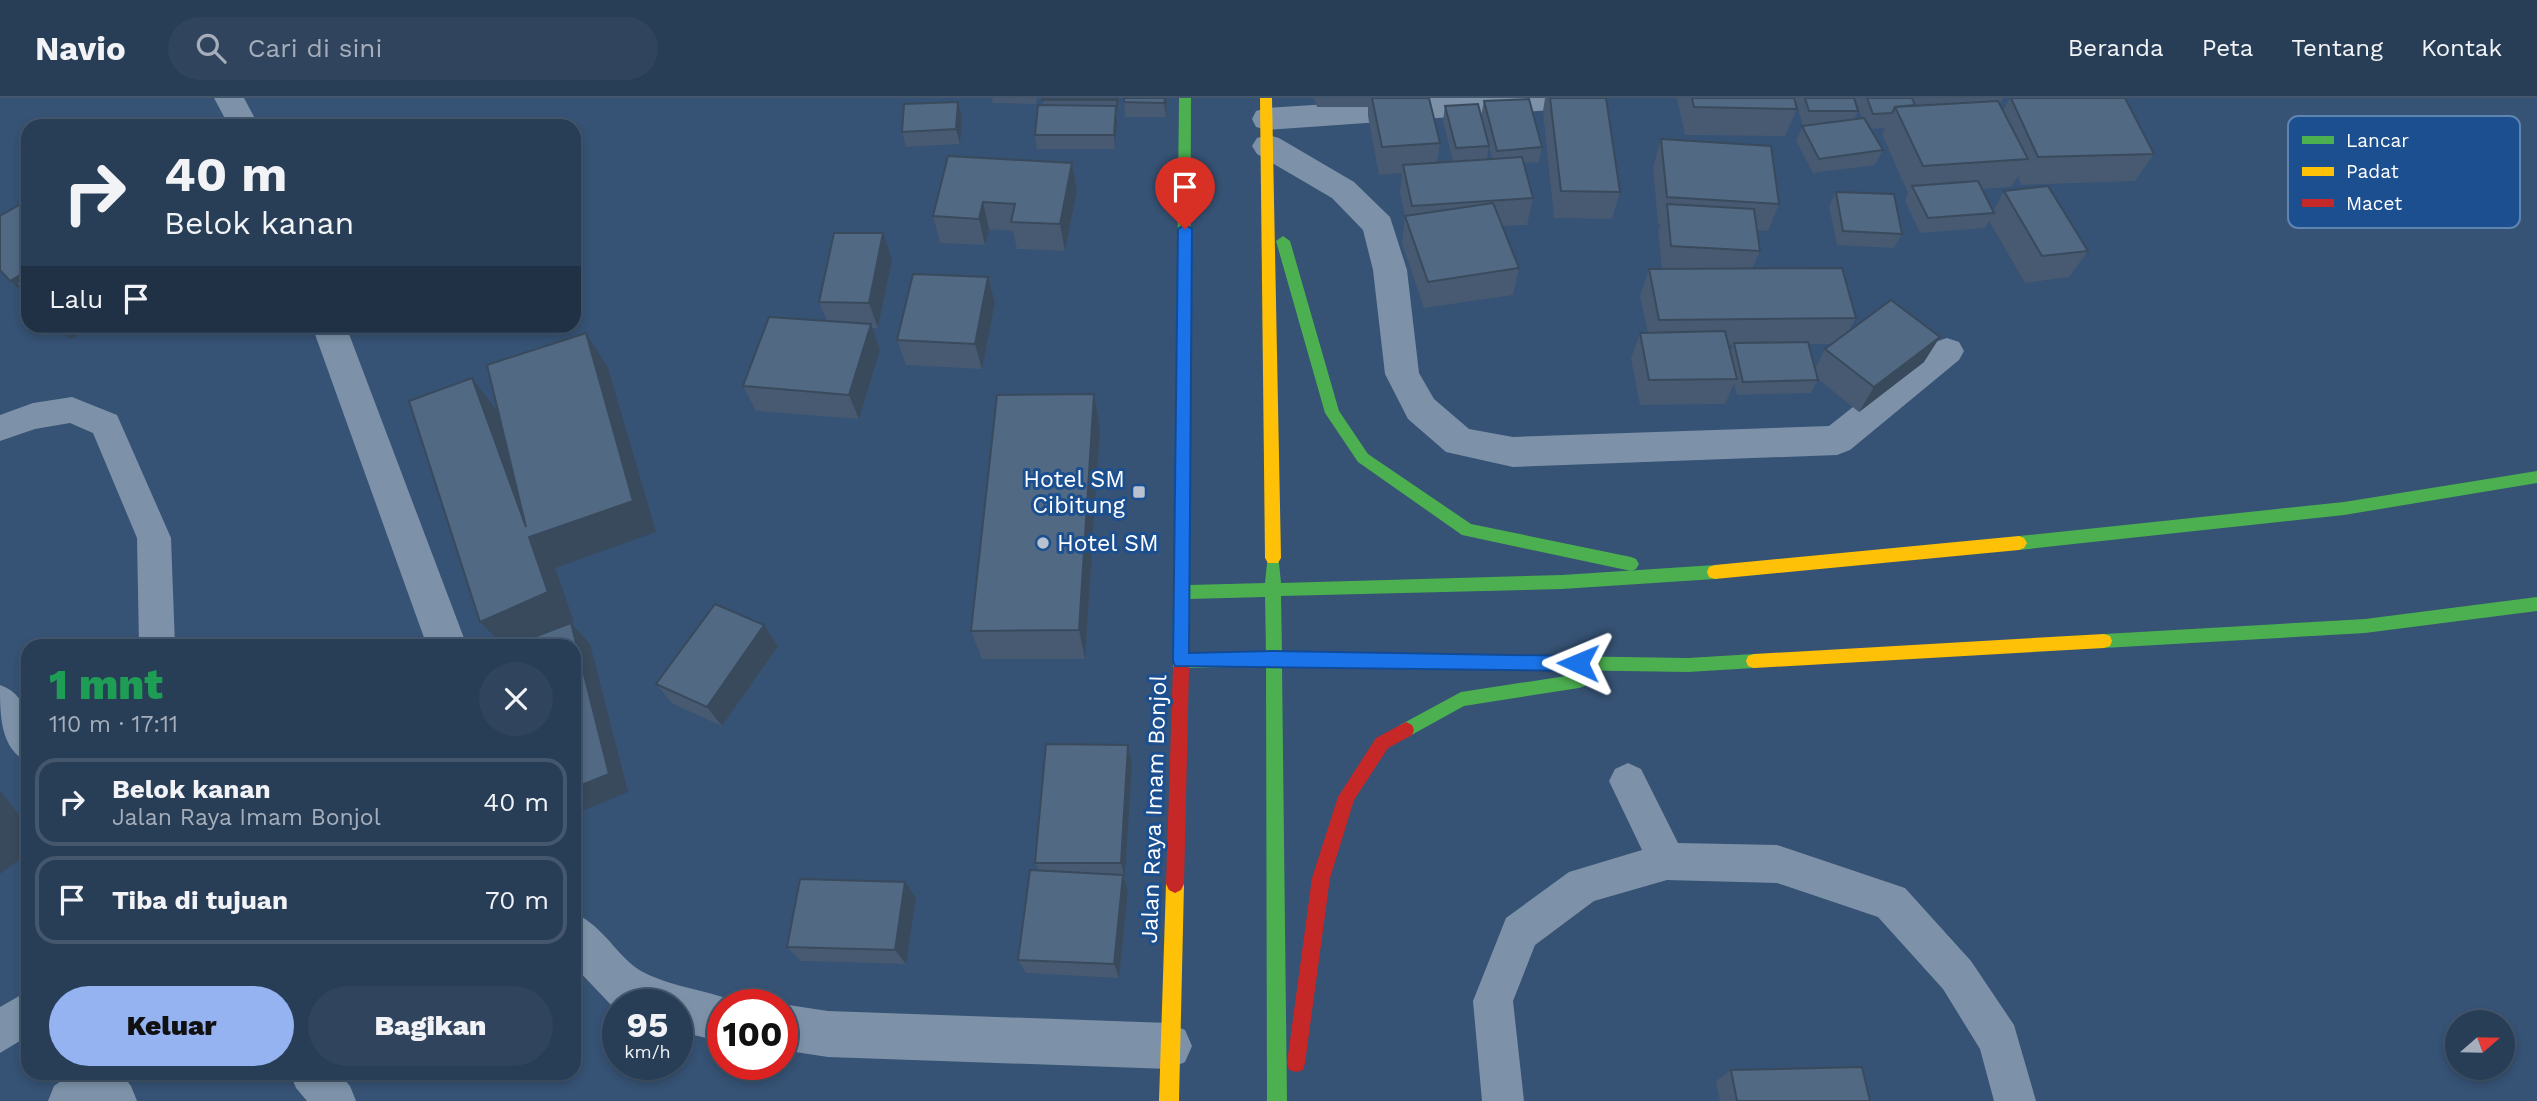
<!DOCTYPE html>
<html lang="id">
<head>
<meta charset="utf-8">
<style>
	:root { --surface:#283e57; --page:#30455d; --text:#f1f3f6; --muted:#a5aeba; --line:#44576d; --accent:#95b2f1 }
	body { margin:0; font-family:"Work Sans",sans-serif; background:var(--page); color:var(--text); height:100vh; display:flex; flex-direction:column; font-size:26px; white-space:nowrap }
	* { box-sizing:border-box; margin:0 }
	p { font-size:23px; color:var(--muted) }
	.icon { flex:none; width:38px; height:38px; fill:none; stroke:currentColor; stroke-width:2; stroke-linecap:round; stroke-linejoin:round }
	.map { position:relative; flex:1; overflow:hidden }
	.details { position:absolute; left:21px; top:541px; width:560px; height:441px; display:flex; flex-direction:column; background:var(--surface); border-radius:21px; box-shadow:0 4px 10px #0003,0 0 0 2px var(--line) }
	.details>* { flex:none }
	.guide { position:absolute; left:21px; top:21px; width:560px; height:214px; border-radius:21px; box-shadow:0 4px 10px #0003,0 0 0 2px var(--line); background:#283e57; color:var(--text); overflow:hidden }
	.needle { width:46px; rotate:70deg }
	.tools { position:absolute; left:2445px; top:912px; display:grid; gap:14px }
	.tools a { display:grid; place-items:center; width:70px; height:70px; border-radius:50%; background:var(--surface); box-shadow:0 4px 10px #0003,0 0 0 2px var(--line); font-size:35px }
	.speed { position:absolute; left:602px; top:891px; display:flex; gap:14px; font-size:35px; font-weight:700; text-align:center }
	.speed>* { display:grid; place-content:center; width:91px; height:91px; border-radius:50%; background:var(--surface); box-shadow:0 4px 10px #0003,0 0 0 2px var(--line); line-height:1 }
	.speed small { font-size:18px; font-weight:400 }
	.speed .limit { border:10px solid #d22; background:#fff; color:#111 }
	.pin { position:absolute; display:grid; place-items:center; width:60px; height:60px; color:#fff; margin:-72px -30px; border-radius:50% 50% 50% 0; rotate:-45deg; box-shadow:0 0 7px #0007 }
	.pin .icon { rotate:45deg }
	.me { position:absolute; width:77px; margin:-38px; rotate:271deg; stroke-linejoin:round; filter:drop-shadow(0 0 5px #0008) }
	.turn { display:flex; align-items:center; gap:24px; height:147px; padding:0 28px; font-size:32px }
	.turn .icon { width:91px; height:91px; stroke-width:2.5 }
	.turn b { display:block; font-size:49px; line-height:60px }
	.then { display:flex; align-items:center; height:66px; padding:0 28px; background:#0003; gap:14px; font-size:26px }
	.round { display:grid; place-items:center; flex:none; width:74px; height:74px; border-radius:37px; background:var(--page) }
	.head { display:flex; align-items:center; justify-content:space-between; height:119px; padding:0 28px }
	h1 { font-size:42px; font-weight:800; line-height:52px; color:#1e9e55 }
	.action { display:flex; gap:14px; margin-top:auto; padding:14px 28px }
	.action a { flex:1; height:80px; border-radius:42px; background:var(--accent); color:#111; font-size:28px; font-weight:800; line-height:80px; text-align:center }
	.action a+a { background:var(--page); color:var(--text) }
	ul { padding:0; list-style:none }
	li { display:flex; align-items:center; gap:21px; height:88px; margin:0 14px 10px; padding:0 14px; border:4px solid var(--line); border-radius:21px }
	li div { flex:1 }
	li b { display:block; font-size:26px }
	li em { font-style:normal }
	header { display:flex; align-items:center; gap:42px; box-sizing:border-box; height:98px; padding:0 35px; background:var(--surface); border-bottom:2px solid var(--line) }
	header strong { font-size:33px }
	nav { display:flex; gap:38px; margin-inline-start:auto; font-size:24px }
	.search { width:490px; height:63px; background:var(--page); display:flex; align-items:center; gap:18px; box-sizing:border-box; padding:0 24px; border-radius:38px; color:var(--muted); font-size:26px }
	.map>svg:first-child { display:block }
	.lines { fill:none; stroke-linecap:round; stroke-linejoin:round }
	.lane { fill:#7d92a8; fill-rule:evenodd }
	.street { fill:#7d92a8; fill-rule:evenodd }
	.fast { fill:#4caf50; fill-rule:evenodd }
	.slow { fill:#ffc107; fill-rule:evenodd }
	.jam { fill:#c62828; fill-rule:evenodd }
	.wall { fill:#475a72; fill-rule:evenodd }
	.shaded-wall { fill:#394a5c }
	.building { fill:#526984; stroke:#394a5c; stroke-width:2 }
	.route { fill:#1a73e8; stroke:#114b97; stroke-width:2 }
	.poi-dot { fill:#b9c2ce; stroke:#1b4f8f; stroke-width:2.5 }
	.labels { text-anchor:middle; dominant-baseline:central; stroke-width:6; stroke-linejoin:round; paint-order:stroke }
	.poi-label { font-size:23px; fill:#fff; stroke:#1b4f8f; text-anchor:end }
	.street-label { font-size:23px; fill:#fff; stroke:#1b4f8f }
	.key { fill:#1b4f8f; stroke:#5f84b1; stroke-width:2 }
	.key-label { font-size:19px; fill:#fff }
</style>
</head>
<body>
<header>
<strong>Navio</strong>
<div class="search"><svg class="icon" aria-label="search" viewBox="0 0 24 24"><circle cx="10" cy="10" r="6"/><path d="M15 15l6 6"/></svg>Cari di sini</div>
<nav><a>Beranda</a><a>Peta</a><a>Tentang</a><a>Kontak</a></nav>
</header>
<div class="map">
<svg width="2537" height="1003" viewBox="0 0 2537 1003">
	<rect width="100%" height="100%" fill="#365274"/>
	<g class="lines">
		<g class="lane">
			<path d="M 72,299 L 117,317 L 171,440 L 175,548 L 139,548 L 137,440 L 93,335 L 70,325 L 35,331 L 0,343 L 0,317 L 33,305 Z"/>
			<path d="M 0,587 C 34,599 28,634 28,664 C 0,651 0,617 0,587 Z"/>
			<path d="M 1628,665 L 1641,671 L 1678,745 L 1777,747 L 1905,790 L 1971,863 L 2014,927 L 2036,1003 L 1994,1003 L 1980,951 L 1943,891 L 1878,819 L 1777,785 L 1667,782 L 1594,803 L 1535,847 L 1513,903 L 1524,1003 L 1482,1003 L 1473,903 L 1506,820 L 1569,774 L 1642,752 L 1609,683 L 1615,671 Z"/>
			<path d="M 28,893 L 28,938 L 0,955 L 0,909 Z"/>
			<path d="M 72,975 L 121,975 L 131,988 L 137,1003 L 48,1003 L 54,988 Z"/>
			<path d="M 290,975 L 338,975 L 350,988 L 356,1003 L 307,1003 L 296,990 Z"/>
		</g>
		<g class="street">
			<path d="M 214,0 L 244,0 L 259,28 L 229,28 Z"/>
			<path d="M 1422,0 L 1594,0 L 1590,7 L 1579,10 L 1267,32 L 1256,29 L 1252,21 L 1256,13 L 1267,10 Z"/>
			<path d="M 1268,37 L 1279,40 L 1354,84 L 1390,119 L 1407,172 L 1419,275 L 1434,301 L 1469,331 L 1513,339 L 1829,328 L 1935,244 L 1947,240 L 1959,244 L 1964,253 L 1959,262 L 1850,352 L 1837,357 L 1513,369 L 1446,354 L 1408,321 L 1385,276 L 1373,172 L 1363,132 L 1332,100 L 1257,56 L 1252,48 L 1257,40 Z"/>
			<path d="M 312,228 L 346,228 L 467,548 L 427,548 Z"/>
			<path d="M 574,815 C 606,829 619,863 645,875 C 675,890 709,892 739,905 L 723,906 L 723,944 L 677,933 L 677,906 L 618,906 L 618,910 L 612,908 L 574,868 Z"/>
			<path d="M 782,906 L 828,913 L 1169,925 L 1185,932 L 1192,948 L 1185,964 L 1169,971 L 828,959 L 782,952 Z"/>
		</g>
		<g class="fast">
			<path d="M 1179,0 L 1191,0 L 1189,487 L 1265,485 L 1268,455 L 1278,455 L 1281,485 L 1562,477 L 1715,467 L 1721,469 L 1723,474 L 1721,479 L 1715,481 L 1562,491 L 1281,498 L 1282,554 L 1688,560 L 1754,556 L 1760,558 L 1762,563 L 1760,568 L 1754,570 L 1688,574 L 1282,568 L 1287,1003 L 1267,1003 L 1266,568 L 1189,570 L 1187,575 L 1181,577 L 1175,575 L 1173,570 ZM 1265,499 L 1266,554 L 1189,556 L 1189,501 Z"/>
			<path d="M 1283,138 L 1290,143 L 1339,313 L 1368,356 L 1471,426 L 1631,459 L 1636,461 L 1639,466 L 1636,471 L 1631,473 L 1462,437 L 1358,364 L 1325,315 L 1276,143 Z"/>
			<path d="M 2537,373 L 2537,385 L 2344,417 L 2019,452 L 2014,450 L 2011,445 L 2014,440 L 2019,438 L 2344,404 Z"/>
			<path d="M 2537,499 L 2537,513 L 2365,535 L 2104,550 L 2098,548 L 2096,543 L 2098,538 L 2104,536 L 2365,521 Z"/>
			<path d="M 1579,576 L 1585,578 L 1587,583 L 1585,588 L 1579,590 L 1464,608 L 1406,640 L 1400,637 L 1398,632 L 1400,627 L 1461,594 Z"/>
		</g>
		<g class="slow">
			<path d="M 1260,0 L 1272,0 L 1281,460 L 1278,465 L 1268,465 L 1265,460 Z"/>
			<path d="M 2019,438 L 2024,440 L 2027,445 L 2024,450 L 2019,452 L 1715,481 L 1709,479 L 1707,474 L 1709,469 L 1715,467 Z"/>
			<path d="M 2104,536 L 2110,538 L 2112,543 L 2110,548 L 2104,550 L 1754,570 L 1748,568 L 1746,563 L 1748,558 L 1754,556 Z"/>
			<path d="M 1175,777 L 1181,780 L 1184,786 L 1179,1003 L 1159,1003 L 1166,786 L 1169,780 Z"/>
		</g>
		<g class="jam">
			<path d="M 1181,563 L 1187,565 L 1189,570 L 1184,786 L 1181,792 L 1175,795 L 1169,792 L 1166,786 L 1173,570 L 1175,565 Z"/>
			<path d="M 1406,624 L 1412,627 L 1414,632 L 1412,637 L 1388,650 L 1354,702 L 1330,780 L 1305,965 L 1303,972 L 1296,974 L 1289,972 L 1287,965 L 1312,780 L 1338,699 L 1376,640 Z"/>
		</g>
	</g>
	<g class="wall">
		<path d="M 992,0 L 1037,0 L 1036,6 L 993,5 Z"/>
		<path d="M 1043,0 L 1119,0 L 1115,51 L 1037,51 L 1035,37 L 1043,7 Z"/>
		<path d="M 1124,0 L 1167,0 L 1166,19 L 1125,19 Z"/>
		<path d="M 1314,0 L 1429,0 L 1440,45 L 1437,64 L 1453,63 L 1443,23 L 1445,8 L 1481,18 L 1484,3 L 1542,49 L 1539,64 L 1523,65 L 1533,100 L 1527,127 L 1502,128 L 1519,170 L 1513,197 L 1424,210 L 1402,145 L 1405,118 L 1400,94 L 1402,75 L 1379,77 L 1368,18 L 1368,9 L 1317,9 ZM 1489,48 L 1492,61 L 1487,61 Z"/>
		<path d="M 1545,0 L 1606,0 L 1620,94 L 1612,121 L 1554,120 L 1543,13 Z"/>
		<path d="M 1677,0 L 1794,0 L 1797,11 L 1785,38 L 1685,37 Z"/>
		<path d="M 1795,0 L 1854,0 L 1858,13 L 1854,21 L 1862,20 L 1855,0 L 2003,0 L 2000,6 L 2003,12 L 2010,0 L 2125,0 L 2154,56 L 2135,83 L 2021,87 L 2018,78 L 2011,89 L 1982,91 L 1993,113 L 2004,93 L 2088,153 L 2069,179 L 2025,185 L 1989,123 L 1985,130 L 1920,135 L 1905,103 L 1908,95 L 1882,36 L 1885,30 L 1870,31 L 1883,52 L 1875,67 L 1813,75 L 1796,43 L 1803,28 Z"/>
		<path d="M 958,4 L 962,18 L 960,46 L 906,49 L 902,34 Z"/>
		<path d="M 1661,41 L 1779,106 L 1768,133 L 1757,132 L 1760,153 L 1752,171 L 1856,220 L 1848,234 L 1924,264 L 1859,314 L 1818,281 L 1811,295 L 1737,297 L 1734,286 L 1725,306 L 1640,307 L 1631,261 L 1640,235 L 1648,235 L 1640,198 L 1649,171 L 1662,171 L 1658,133 L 1661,126 L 1658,126 L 1653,69 ZM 1808,246 L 1833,246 L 1825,251 L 1815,271 ZM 1728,247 L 1733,247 L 1730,253 Z"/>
		<path d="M 1072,65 L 1077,92 L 1065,153 L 1017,151 L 1013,133 L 989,131 L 985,147 L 940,145 L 933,118 Z"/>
		<path d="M 1836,94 L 1902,136 L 1894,150 L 1837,147 L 1829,108 Z"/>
		<path d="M 892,161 L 878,230 L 872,230 L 880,252 L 859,321 L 756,313 L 743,288 L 827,223 L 819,204 Z"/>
		<path d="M 988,179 L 995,205 L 982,271 L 906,267 L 897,242 Z"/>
		<path d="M 1094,296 L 1100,330 L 1085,561 L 982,561 L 971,533 Z"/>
		<path d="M 764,527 L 778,548 L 722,628 L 673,606 L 656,586 Z"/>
		<path d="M 1128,647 L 1132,665 L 1125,781 L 1128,793 L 1119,880 L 1026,875 L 1018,862 L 1039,772 L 1035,765 Z"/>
		<path d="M 916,800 L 906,866 L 801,863 L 787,849 Z"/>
		<path d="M 1731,972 L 1870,1003 L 1720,1003 L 1716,983 Z"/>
	</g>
	<g class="shaded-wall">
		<path d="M 1116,0 L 1119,0 L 1117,17 L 1116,2 Z"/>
		<path d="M 1165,0 L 1167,0 L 1166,19 L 1164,5 Z"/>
		<path d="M 958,4 L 962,18 L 960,46 L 956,31 Z"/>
		<path d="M 1116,8 L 1117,22 L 1115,51 L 1114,37 Z"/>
		<path d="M 1072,65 L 1077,92 L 1065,153 L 1060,126 Z"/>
		<path d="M 983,104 L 989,131 L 985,147 L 979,121 Z"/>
		<path d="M 883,135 L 892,161 L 878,230 L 869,205 Z"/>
		<path d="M 28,172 L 28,198 L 10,183 Z"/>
		<path d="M 988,179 L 995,205 L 982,271 L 975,246 Z"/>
		<path d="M 871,226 L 880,252 L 859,321 L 849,297 Z"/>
		<path d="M 55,228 L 94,228 L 70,241 Z"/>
		<path d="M 586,235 L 608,270 L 656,434 L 555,470 L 574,524 L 571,525 L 590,546 L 628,694 L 574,716 L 574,690 L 519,548 L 504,548 L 480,524 L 529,439 L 526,429 L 472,280 L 498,314 Z"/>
		<path d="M 1940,239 L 1924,264 L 1859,314 L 1874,289 Z"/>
		<path d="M 1094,296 L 1100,330 L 1085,561 L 1079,532 Z"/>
		<path d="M 764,527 L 778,548 L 722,628 L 707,609 Z"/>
		<path d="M 1128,647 L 1132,665 L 1125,781 L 1121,765 Z"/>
		<path d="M 0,692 L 28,729 L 28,755 L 0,776 Z"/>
		<path d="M 1123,777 L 1128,793 L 1119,880 L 1114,866 Z"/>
		<path d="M 905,784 L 916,800 L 906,866 L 895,852 Z"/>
	</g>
	<g class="building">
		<path d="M 1043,0 L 1116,0 L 1116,2 L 1042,2 Z"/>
		<path d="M 1124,0 L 1165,0 L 1164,5 L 1124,4 Z"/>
		<path d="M 1372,0 L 1429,0 L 1440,45 L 1382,49 Z"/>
		<path d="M 1550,0 L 1606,0 L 1620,94 L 1561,93 Z"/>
		<path d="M 1692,0 L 1794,0 L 1797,11 L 1694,9 Z"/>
		<path d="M 1805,0 L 1854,0 L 1858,13 L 1809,13 Z"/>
		<path d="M 1867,0 L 1912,0 L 1915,7 L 1895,9 L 1892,15 L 1873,16 Z"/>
		<path d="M 2011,0 L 2125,0 L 2154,56 L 2038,59 Z"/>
		<path d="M 1529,1 L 1542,49 L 1497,53 L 1484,3 Z"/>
		<path d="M 1998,3 L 2028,61 L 1923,68 L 1895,9 Z"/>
		<path d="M 958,4 L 956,31 L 902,34 L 904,6 Z"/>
		<path d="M 1478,6 L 1489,48 L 1456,50 L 1445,8 Z"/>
		<path d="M 1038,7 L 1116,8 L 1114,37 L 1035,37 Z"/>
		<path d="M 1864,20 L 1883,52 L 1819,61 L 1802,28 Z"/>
		<path d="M 1661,41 L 1771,48 L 1779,106 L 1667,99 Z"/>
		<path d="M 948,58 L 1072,65 L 1060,126 L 1011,124 L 1015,106 L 983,104 L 979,121 L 933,118 Z"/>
		<path d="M 1522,59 L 1533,100 L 1412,108 L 1403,67 Z"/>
		<path d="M 1978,83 L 1994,115 L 1928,120 L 1912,88 Z"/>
		<path d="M 2048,88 L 2088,153 L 2042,158 L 2004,93 Z"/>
		<path d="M 1836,94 L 1894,96 L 1902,136 L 1843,133 Z"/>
		<path d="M 28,102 L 28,172 L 10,183 L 0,172 L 0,118 Z"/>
		<path d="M 1493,105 L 1519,170 L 1428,184 L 1405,118 Z"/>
		<path d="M 1667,106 L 1754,111 L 1760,153 L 1671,148 Z"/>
		<path d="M 834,135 L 883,135 L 869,205 L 819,204 Z"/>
		<path d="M 1842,170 L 1856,220 L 1659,222 L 1649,171 Z"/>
		<path d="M 913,176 L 988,179 L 975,246 L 897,242 Z"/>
		<path d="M 28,179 L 28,199 L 16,185 Z"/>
		<path d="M 1891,202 L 1940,239 L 1874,289 L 1825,251 Z"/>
		<path d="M 769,219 L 871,226 L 849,297 L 743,288 Z"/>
		<path d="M 1725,233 L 1737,281 L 1649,282 L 1640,235 Z"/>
		<path d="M 586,235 L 633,403 L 529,439 L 548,494 L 480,524 L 409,303 L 472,280 L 526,429 L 487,267 Z"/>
		<path d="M 1808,244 L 1818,282 L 1743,284 L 1734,245 Z"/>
		<path d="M 1094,296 L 1079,532 L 971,533 L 997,297 Z"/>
		<path d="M 715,506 L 764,527 L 707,609 L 656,586 Z"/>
		<path d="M 571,525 L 609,676 L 574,690 L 574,548 L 510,548 Z"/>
		<path d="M 1046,646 L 1128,647 L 1121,765 L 1035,765 Z"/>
		<path d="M 1030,772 L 1123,777 L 1114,866 L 1018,862 Z"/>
		<path d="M 800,781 L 905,784 L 895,852 L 787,849 Z"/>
		<path d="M 1862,969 L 1870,1003 L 1737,1003 L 1731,972 Z"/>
	</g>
	<path class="route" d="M 1185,126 L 1192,131 L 1189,555 L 1274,553 L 1578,558 L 1584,560 L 1586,565 L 1584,570 L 1578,573 L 1175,568 L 1173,563 L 1178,131 Z"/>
	<g class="poi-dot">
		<rect x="1132" y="387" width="14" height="14" rx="3.5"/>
		<circle cx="1043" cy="445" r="7"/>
	</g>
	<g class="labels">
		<g class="poi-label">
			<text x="1125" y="381">Hotel SM<tspan x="1125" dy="26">Cibitung</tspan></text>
			<text x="1057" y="445" text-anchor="start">Hotel SM</text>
		</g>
		<g class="street-label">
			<text transform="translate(1154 711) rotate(-88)">Jalan Raya Imam Bonjol</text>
		</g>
	</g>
	<rect x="2288" y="18" width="232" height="112" rx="10" class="key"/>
	<rect x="2302" y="38" width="32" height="8" fill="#4caf50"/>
	<rect x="2302" y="69" width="32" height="9" fill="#ffc107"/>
	<rect x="2302" y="101" width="32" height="8" fill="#c62828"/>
	<g class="key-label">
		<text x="2346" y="49">Lancar</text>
		<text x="2346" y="80">Padat</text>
		<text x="2346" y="112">Macet</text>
	</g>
</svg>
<div class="tools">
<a><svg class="needle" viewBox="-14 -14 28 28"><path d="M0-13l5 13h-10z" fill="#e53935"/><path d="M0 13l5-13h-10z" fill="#a5aeba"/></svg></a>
</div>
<div class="speed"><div>95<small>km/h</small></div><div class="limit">100</div></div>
<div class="pin" style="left:1185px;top:131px;background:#d93025"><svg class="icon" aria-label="arrive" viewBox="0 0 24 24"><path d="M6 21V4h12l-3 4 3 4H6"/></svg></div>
<svg class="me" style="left:1578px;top:565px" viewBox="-20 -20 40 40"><path d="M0-17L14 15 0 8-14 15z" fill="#1a73e8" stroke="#fff" stroke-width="4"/></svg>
<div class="guide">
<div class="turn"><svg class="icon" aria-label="right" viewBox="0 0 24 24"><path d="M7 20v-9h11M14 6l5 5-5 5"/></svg><div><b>40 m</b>Belok kanan</div></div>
<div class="then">Lalu<svg class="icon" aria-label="arrive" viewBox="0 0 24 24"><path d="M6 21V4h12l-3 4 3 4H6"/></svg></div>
</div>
<section class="details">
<div class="head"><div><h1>1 mnt</h1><p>110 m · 17:11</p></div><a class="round"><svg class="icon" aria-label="close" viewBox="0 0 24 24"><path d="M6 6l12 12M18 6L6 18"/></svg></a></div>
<ul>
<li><svg class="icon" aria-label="right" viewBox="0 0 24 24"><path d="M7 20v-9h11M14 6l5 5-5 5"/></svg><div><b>Belok kanan</b><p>Jalan Raya Imam Bonjol</p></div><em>40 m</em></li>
<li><svg class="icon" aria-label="arrive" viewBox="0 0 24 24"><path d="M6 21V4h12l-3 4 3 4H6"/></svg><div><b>Tiba di tujuan</b></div><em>70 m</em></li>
</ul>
<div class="action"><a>Keluar</a><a>Bagikan</a></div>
</section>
</div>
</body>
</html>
